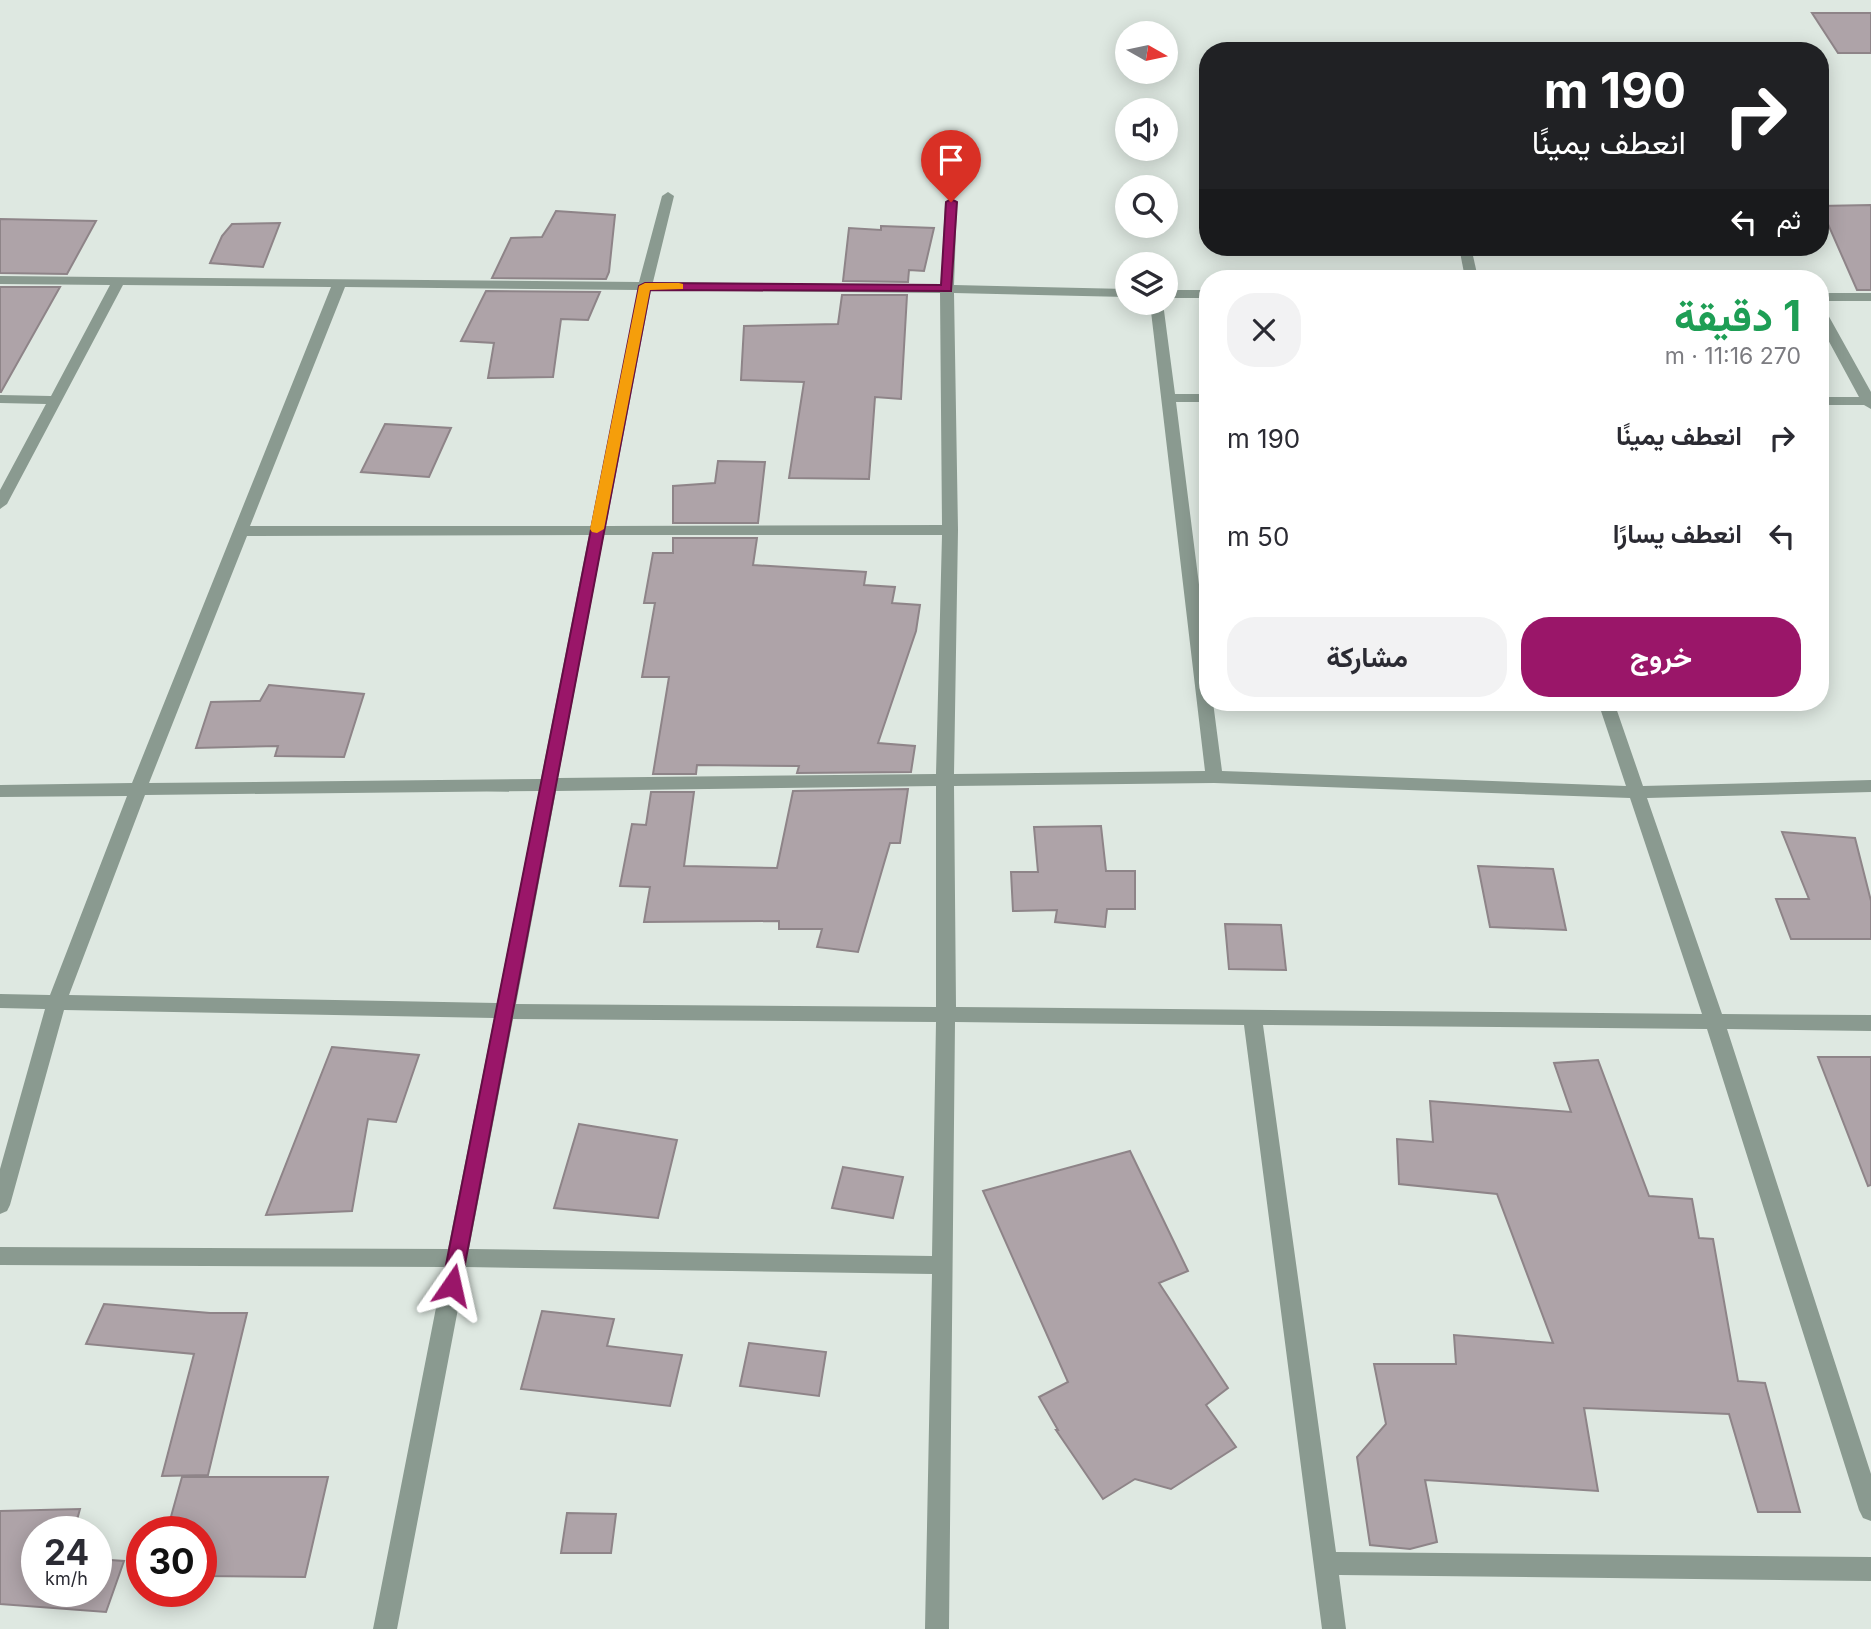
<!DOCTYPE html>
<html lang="ar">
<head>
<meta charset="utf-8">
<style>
	:root { --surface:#fff; --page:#f2f2f3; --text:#2b2b33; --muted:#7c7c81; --accent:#9a1669 }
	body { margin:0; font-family:Inter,Vazirmatn,sans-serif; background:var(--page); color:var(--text); direction:rtl; height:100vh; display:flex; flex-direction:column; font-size:26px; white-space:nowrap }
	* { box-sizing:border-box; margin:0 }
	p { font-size:23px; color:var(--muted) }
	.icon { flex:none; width:38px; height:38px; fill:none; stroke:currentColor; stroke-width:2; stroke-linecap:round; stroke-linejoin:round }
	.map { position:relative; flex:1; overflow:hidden; direction:ltr }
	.details { position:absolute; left:1199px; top:270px; width:630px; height:441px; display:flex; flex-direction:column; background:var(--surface); border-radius:28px; box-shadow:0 4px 18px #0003; direction:rtl }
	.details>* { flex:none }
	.hud { position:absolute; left:1199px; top:42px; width:630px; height:214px; border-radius:28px; box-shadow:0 4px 18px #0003; direction:rtl; background:#202124; color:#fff; overflow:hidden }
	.needle { width:46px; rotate:99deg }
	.controls { position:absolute; left:1115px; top:21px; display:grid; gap:14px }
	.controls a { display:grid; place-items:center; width:63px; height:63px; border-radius:50%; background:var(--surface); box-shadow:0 4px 18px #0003; font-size:35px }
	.speed { position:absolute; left:21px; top:1516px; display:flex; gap:14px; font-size:35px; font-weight:700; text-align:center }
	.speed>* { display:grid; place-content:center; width:91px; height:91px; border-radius:50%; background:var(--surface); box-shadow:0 4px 18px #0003; line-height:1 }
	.speed small { font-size:18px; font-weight:400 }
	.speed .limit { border:10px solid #d22; background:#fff; color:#111 }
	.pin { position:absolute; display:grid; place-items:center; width:60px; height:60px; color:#fff; margin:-72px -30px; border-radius:50% 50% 50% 0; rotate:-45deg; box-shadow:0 0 7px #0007 }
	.pin .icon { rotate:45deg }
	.me { position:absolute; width:77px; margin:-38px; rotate:11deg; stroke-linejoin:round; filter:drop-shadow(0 0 5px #0008) }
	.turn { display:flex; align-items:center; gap:24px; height:147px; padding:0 28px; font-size:32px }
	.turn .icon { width:91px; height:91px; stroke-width:2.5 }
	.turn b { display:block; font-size:49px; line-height:60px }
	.then { display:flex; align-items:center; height:66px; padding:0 28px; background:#0003; gap:14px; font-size:26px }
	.round { display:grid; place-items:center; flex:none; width:74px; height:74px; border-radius:28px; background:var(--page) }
	.overview { display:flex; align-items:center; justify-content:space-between; height:119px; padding:0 28px }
	h1 { font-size:42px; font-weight:700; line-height:52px; color:#1e9e55 }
	.cta { display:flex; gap:14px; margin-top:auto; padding:14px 28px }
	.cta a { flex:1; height:80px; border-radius:28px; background:var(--accent); color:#fff; font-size:28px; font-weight:700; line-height:80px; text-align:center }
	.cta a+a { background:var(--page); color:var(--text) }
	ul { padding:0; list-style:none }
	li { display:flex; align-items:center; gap:21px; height:98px; padding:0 28px }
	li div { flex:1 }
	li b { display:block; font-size:26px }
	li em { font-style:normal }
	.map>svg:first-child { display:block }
	.building { fill:#aea3a8; stroke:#8e8488; stroke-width:2 }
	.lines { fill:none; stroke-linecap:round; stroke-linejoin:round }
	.minor { fill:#8a9a90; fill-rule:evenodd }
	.route { fill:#9a1669; stroke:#640e44; stroke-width:2 }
	.slow { fill:#f59e0b }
</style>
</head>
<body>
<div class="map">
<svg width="1871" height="1629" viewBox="0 0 1871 1629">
	<rect width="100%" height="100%" fill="#dee8e1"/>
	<g class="building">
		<path d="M 1812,13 L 1871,13 L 1871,53 L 1838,53 Z"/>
		<path d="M 1871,205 L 1871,290 L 1857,290 L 1820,206 Z"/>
		<path d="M 556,211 L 615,215 L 609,272 L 606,279 L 492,278 L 511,238 L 542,237 Z"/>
		<path d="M 0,219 L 96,221 L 67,274 L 0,273 Z"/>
		<path d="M 280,223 L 263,267 L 210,263 L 222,236 L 232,224 Z"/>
		<path d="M 881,226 L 934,228 L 924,271 L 909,270 L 908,282 L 843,281 L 849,228 L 881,230 Z"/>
		<path d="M 0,287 L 60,287 L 1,392 L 0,392 Z"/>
		<path d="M 486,291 L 600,292 L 588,320 L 561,319 L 553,377 L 488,378 L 494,343 L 461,341 Z"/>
		<path d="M 842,295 L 907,295 L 901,399 L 875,397 L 869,479 L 789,478 L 804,382 L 741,380 L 744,326 L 838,324 Z"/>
		<path d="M 385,424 L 451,428 L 429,477 L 361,472 Z"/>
		<path d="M 718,461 L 765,462 L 758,523 L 673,523 L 673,486 L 715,483 Z"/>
		<path d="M 673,538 L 757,538 L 753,565 L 866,572 L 864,585 L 895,587 L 892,603 L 920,605 L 916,631 L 878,743 L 915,746 L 911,772 L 797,773 L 799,766 L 697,765 L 696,774 L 653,774 L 669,677 L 642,677 L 655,603 L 644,603 L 653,553 L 673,553 Z"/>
		<path d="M 269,685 L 364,694 L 344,757 L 275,756 L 278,746 L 196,748 L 211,702 L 260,701 Z"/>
		<path d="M 908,789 L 900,843 L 890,843 L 858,952 L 817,947 L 822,929 L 779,929 L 779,921 L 644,922 L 650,887 L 620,886 L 632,824 L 646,825 L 651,792 L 694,792 L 684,866 L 777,868 L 793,791 Z"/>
		<path d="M 1101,826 L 1106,871 L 1135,871 L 1135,909 L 1107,909 L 1105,927 L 1055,922 L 1057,910 L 1013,911 L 1011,872 L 1038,872 L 1034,827 Z"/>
		<path d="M 1782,832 L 1855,838 L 1871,901 L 1871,939 L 1791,939 L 1776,899 L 1809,899 Z"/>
		<path d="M 1478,866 L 1553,869 L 1566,930 L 1490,927 Z"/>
		<path d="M 1225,924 L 1281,925 L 1286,970 L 1229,969 Z"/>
		<path d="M 332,1047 L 419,1055 L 396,1122 L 368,1119 L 352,1211 L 266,1215 Z"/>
		<path d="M 1818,1057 L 1871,1057 L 1871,1185 L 1868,1186 Z"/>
		<path d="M 1598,1060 L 1649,1196 L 1692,1199 L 1699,1238 L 1713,1239 L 1738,1381 L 1765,1383 L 1800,1512 L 1758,1512 L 1729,1414 L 1584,1408 L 1598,1491 L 1425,1480 L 1437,1542 L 1410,1549 L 1370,1545 L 1357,1457 L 1386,1424 L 1374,1364 L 1456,1364 L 1454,1335 L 1553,1343 L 1497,1194 L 1399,1184 L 1397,1139 L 1433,1142 L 1430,1101 L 1571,1112 L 1554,1063 Z"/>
		<path d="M 579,1124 L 677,1140 L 658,1218 L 554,1208 Z"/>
		<path d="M 1130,1151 L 1188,1271 L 1159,1283 L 1228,1388 L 1206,1405 L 1236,1447 L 1171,1489 L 1135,1479 L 1103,1499 L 1056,1430 L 1058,1430 L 1039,1397 L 1068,1382 L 983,1191 Z"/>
		<path d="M 843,1167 L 903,1177 L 893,1218 L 832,1208 Z"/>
		<path d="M 104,1304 L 210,1313 L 247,1313 L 208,1475 L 162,1476 L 194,1354 L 86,1344 Z"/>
		<path d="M 542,1311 L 614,1319 L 607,1346 L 682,1355 L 670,1406 L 521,1389 Z"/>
		<path d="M 749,1343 L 826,1352 L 819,1396 L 740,1386 Z"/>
		<path d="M 182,1477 L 328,1477 L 305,1577 L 201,1576 L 201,1531 L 167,1531 Z"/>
		<path d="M 80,1509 L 74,1531 L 37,1531 L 37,1591 L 96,1591 L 96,1559 L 124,1561 L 106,1612 L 0,1604 L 0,1511 Z"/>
		<path d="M 567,1513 L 616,1514 L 611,1553 L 561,1553 Z"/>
	</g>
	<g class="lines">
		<g class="minor">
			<path d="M 668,192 L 674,196 L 653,282 L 941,285 L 945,202 L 951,198 L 957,202 L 954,285 L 1127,289 L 1127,297 L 954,293 L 958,530 L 954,774 L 1205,771 L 1150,303 L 1163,303 L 1175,394 L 1208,394 L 1208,402 L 1176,402 L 1208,656 L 1208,702 L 1213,702 L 1222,771 L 1626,786 L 1598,702 L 1614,702 L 1643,786 L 1871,780 L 1871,792 L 1647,798 L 1722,1014 L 1871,1015 L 1871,1031 L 1727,1029 L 1871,1474 L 1871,1521 L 1863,1518 L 1859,1510 L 1707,1029 L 1263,1025 L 1336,1552 L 1871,1557 L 1871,1581 L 1339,1575 L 1346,1629 L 1322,1629 L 1244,1025 L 955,1022 L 949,1629 L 925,1629 L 932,1274 L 466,1267 L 397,1629 L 373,1629 L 444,1267 L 0,1265 L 0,1247 L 448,1249 L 494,1018 L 64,1010 L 10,1205 L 7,1211 L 0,1214 L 0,1169 L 45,1009 L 0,1008 L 0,994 L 50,995 L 127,796 L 0,797 L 0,785 L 132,783 L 331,287 L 123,285 L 7,504 L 0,509 L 0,490 L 46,404 L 0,403 L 0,395 L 51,396 L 110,285 L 0,284 L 0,276 L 639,282 L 662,196 ZM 345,287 L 638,290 L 591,526 L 250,526 ZM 651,290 L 940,293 L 942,525 L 606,526 ZM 589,535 L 541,779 L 149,783 L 247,536 ZM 604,535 L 942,535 L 936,774 L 558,778 ZM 1214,783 L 1630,798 L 1702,1014 L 956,1007 L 954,786 ZM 936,786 L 936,1007 L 516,1004 L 556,791 ZM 539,791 L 497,1003 L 69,995 L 145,795 ZM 513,1019 L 936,1022 L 932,1256 L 469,1249 Z"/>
			<path d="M 1459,247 L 1471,247 L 1478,278 L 1465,278 Z"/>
			<rect x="1166" y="290" width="42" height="8"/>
			<rect x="1820" y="293" width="51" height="8"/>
			<path d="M 1820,309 L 1827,313 L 1871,392 L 1871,409 L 1864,405 L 1820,405 L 1820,397 L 1859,397 L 1820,325 Z"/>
		</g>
	</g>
	<path class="route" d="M 951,199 L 957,202 L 951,291 L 650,290 L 461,1285 L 459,1291 L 452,1294 L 445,1291 L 442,1285 L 639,286 L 645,283 L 941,285 L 946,202 Z"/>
	<path class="slow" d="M 679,283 L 683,284 L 683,289 L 650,290 L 604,529 L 597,533 L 592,532 L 590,529 L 639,286 L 645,283 Z"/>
</svg>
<div class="controls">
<a><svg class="needle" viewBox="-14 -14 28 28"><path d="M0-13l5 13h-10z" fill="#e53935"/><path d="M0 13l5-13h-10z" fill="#7c7c81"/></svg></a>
<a><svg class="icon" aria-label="sound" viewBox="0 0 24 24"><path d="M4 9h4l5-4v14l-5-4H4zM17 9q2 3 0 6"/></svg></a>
<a><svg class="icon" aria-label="search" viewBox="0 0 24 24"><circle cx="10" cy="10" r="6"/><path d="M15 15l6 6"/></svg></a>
<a><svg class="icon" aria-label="layers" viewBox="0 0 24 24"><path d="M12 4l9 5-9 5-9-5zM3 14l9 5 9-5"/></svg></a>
</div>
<div class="speed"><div>24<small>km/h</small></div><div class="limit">30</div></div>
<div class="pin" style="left:951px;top:202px;background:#d93025"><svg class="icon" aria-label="arrive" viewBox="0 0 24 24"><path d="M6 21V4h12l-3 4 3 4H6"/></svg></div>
<svg class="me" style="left:452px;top:1285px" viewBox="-20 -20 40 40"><path d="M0-17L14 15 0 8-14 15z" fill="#9a1669" stroke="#fff" stroke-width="4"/></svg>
<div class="hud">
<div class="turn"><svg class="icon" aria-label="right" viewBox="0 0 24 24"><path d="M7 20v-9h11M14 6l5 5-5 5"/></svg><div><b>190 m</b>انعطف يمينًا</div></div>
<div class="then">ثم<svg class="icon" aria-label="left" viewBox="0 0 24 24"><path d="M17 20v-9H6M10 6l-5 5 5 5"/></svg></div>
</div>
<section class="details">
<div class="overview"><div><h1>1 دقيقة</h1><p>270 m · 11:16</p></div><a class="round"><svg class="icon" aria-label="close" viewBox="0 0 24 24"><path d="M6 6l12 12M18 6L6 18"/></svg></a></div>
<ul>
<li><svg class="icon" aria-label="right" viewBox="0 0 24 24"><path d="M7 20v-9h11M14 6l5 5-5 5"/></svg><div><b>انعطف يمينًا</b></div><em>190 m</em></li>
<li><svg class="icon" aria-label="left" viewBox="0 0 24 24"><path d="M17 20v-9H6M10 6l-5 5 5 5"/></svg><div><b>انعطف يسارًا</b></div><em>50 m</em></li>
</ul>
<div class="cta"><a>خروج</a><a>مشاركة</a></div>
</section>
</div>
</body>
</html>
